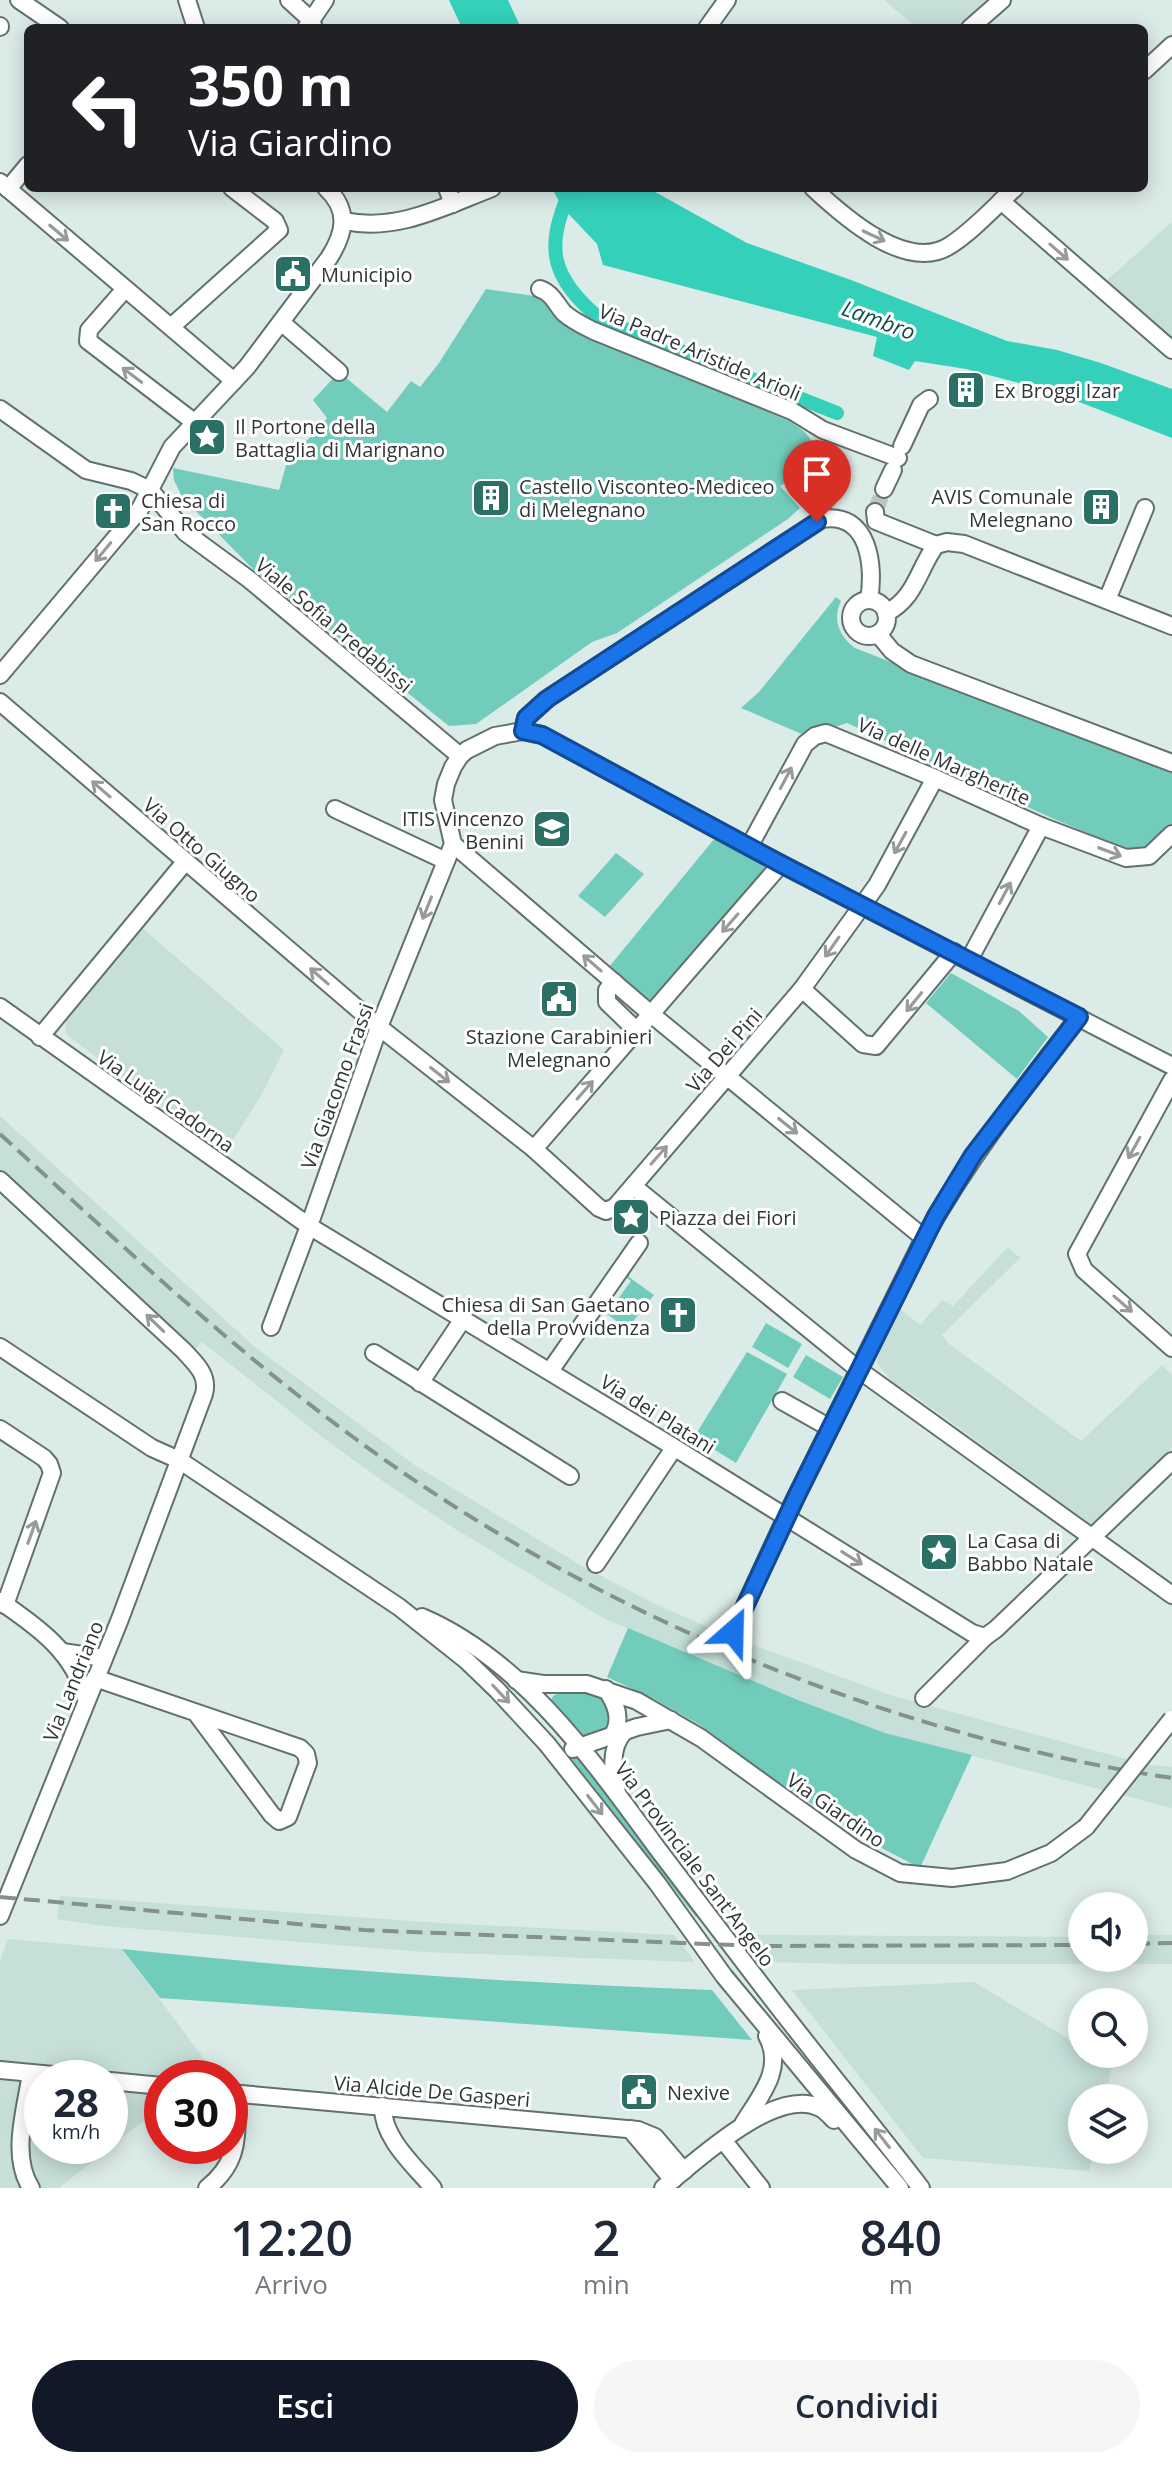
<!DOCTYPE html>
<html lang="it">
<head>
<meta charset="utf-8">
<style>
	:root { --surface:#fff; --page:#f6f6f7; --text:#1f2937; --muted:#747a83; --accent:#111827 }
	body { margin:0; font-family:"Open Sans",sans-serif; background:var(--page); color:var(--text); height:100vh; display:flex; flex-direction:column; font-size:30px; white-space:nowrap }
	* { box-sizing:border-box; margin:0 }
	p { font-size:26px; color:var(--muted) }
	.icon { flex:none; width:44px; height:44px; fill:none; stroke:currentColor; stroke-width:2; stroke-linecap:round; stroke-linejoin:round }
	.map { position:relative; height:2188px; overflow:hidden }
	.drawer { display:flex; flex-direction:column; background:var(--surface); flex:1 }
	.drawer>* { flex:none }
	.top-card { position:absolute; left:24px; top:24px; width:1124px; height:168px; border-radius:12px; box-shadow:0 4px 20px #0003; background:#202124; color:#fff; overflow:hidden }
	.tools { position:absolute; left:1068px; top:1892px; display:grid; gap:16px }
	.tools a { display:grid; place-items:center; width:80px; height:80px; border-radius:50%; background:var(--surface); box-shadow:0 4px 20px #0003; font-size:40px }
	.speed { position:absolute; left:24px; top:2060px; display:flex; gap:16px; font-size:40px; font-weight:700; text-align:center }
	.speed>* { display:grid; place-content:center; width:104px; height:104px; border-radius:50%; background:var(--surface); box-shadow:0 4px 20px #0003; line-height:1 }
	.speed small { font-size:20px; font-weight:400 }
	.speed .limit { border:12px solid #d22; background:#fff; color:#111 }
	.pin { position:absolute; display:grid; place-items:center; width:68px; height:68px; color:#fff; margin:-82px -34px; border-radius:50% 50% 50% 0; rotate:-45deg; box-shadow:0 0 8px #0007 }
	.pin .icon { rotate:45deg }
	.me { position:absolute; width:88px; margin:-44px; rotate:25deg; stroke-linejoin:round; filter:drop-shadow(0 0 6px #0008) }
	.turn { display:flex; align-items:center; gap:28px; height:168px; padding:0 32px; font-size:36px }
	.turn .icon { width:104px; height:104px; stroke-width:2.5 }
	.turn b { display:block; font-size:56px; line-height:68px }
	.eta { display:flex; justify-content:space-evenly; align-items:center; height:136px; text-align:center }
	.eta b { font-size:48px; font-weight:600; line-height:56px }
	.cta { display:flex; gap:16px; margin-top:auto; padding:16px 32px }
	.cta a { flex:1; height:92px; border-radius:48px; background:var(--accent); color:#fff; font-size:32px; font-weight:600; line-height:92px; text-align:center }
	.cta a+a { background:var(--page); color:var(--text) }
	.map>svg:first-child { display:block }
	.built { fill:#c6dfd9; fill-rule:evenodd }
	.green { fill:#71ccbc }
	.water { fill:#34d0ba }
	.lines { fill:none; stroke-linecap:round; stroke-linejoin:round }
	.canal { stroke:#34d0ba; stroke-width:14 }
	.minor-tunnel { stroke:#b9c7c4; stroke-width:16; stroke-dasharray:16 8; stroke-linecap:butt }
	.minor-casing { stroke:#63716e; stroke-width:20 }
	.minor { stroke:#fff; stroke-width:16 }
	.rail { stroke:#86918f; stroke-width:4; stroke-dasharray:16 8; stroke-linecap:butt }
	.minor-bridge-casing { stroke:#63716e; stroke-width:20; stroke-linecap:butt }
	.minor-bridge { stroke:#fff; stroke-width:16 }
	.oneway { stroke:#989b9a }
	.route-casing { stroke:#114b97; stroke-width:20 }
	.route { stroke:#1a73e8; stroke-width:14 }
	.labels { text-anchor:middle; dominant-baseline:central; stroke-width:6; stroke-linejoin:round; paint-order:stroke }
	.poi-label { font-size:20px; fill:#313736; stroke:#fff; text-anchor:start }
	.street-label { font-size:20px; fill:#313736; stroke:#fff }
	.water-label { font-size:22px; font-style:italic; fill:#115047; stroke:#fff }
</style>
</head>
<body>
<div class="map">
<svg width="1172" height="2188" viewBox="0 0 1172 2188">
	<rect width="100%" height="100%" fill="#dbebe7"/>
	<g class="built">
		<path d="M 884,0 L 990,0 L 957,28 L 917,28 Z"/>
		<path d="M 1172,222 L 1172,343 L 1105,282 Z"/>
		<path d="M 142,928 L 284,1050 L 259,1099 L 225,1153 L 67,1035 L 65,1020 Z"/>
		<path d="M 0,1116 L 255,1347 L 416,1466 L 582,1566 L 655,1604 L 723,1634 L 893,1696 L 1148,1765 L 1172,1767 L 1172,1808 L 885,1733 L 798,1700 L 605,1619 L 452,1527 L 387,1484 L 330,1443 L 202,1342 L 193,1351 L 0,1174 Z"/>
		<path d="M 1008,1247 L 1020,1258 L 942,1335 L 948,1343 L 1081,1441 L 1162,1365 L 1172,1375 L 1172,1448 L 1091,1524 L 911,1393 L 894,1384 L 877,1363 L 879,1353 L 900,1309 L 920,1325 L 942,1300 L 953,1306 Z"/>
		<path d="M 60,1896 L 424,1922 L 674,1935 L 695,1962 L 425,1952 L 103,1926 L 57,1919 Z"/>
		<path d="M 748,1935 L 1082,1937 L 1082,1958 L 1134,1958 L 1134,1935 L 1172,1935 L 1172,1964 L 851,1964 L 768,1962 Z"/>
		<path d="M 8,1939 L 122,1949 L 210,2067 L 196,2078 L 162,2078 L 162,2106 L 59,2188 L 0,2188 L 0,1960 ZM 42,2078 L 110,2078 L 110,2146 L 42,2146 Z"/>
		<path d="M 974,1982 L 1082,2047 L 1082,2054 L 1093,2054 L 1112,2066 L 1105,2098 L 1082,2098 L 1082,2150 L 1094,2150 L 1089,2171 L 923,2158 L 792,1990 Z"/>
	</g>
	<g class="green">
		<path d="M 486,289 L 535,296 L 579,332 L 789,421 C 807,432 813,437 815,458 L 797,477 L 780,486 L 800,508 L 788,519 L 617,633 L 592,642 L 476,724 L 449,726 L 254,570 L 182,497 L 174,480 L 173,468 L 279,490 L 289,455 L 317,432 L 327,418 L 313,400 L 339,372 L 387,412 L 411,381 L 420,387 L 439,363 Z"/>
		<path d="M 836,597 L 841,601 C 832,619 839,636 855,648 L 1172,773 L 1172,824 L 1146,850 L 1132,852 L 1047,816 L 847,723 L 829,729 L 820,725 L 804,735 L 741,708 L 759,692 Z"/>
		<path d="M 715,838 L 776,870 L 651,1014 L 604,973 Z"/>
		<path d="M 616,853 L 644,874 L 605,917 L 578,896 Z"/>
		<path d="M 951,973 L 1019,1011 L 1048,1037 L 1017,1079 L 926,1003 Z"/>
		<path d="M 624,1269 L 630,1273 L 629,1277 L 654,1295 L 627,1329 L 607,1314 L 631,1281 L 621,1274 Z"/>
		<path d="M 766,1323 L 802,1344 L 788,1368 L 752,1347 Z"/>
		<path d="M 747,1352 L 787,1374 L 736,1463 L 694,1437 Z"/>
		<path d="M 806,1355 L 843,1377 L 830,1399 L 793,1377 Z"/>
		<path d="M 628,1628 L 798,1700 L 885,1733 L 972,1755 L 920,1868 L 868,1841 L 758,1768 L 700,1725 L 656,1700 L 607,1677 Z"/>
		<path d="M 570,1687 L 600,1693 L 612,1706 L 608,1727 L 586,1738 L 551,1700 L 553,1696 Z"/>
		<path d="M 579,1751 L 699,1914 L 696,1917 L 567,1753 Z"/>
		<path d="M 122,1949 C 318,1970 515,1983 712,1990 L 752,2040 L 160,1998 Z"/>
	</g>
	<g class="water">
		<path d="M 449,0 L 508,0 L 521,28 L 462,28 Z"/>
		<path d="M 552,188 L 648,188 L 747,243 L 851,280 L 1007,341 L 1057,350 L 1101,363 L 1172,389 L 1172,438 L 1056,393 L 966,369 L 915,361 L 909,370 L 873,356 L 877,337 L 603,265 L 597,244 L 562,207 Z"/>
	</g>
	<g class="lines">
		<path class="canal" d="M 572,188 C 543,246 551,278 600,319 L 837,413"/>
		<path class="minor-tunnel" d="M 875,512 L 884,489"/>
		<defs>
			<g id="minor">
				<path d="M 19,0 L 60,28"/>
				<path d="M 187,0 L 196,28"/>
				<path d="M 289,0 L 311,20 L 314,28"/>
				<path d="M 0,26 L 0,27"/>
				<path d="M 306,28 L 325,0"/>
				<path d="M 707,28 L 727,0"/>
				<path d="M 970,28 L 1002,0"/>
				<path d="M 1144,71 L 1172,45"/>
				<path d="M 0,182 L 234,381"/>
				<path d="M 447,188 L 453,204"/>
				<path d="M 813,188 C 842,215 906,273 949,246 C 973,231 994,207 1015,188"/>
				<path d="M 8,189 L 28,165"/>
				<path d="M 1001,201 L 1172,350"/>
				<path d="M 344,221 C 397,232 443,207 492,188"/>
				<path d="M 125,289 L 89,330 L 88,341 L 194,422"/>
				<path d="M 540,289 C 552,293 556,304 564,313 C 573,321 584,326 594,331 L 792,411 L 823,430 L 898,458"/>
				<path d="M 281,322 L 339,372"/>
				<path d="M 171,327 L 279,230 L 275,221 L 232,188"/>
				<path d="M 0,409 L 86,470 L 131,481 L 150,490 L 186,533 L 250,580 L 460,756"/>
				<path d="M 902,446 L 921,405 L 929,399"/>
				<path d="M 884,489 L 893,470"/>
				<path d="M 875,512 L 876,521 L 936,545"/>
				<circle cx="869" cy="618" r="18"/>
				<path d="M 1107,600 L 1145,508"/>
				<path d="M 886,613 C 916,598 918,569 936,545 L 947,542 L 964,544 L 1172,626"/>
				<path d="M 878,634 L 892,651 L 911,664 L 1172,763"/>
				<path d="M 0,675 L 140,509 L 172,447 L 247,367 L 329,258 C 345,233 350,210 326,188"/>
				<path d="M 0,702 L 379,1027 L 534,1149 L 599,1208 L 606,1211 L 615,1207 L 802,989 L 877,885 L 935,778"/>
				<path d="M 523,731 L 526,718 L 547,699 L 822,519 C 869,511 875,566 869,600"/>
				<path d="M 335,809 L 446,861"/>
				<path d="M 453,844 L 651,1014 L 924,1238"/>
				<path d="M 749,847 L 805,744 L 815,736 L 826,733 L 935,778 L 1041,826 L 1126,858 L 1149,856 L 1172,834"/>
				<path d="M 969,960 L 1041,826"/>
				<path d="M 614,982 L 607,990 L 607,1002 L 637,1031"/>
				<path d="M 802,989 L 863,1044 L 876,1046 L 954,952"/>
				<path d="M 0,1007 L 309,1226 L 672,1446 L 972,1633 L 985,1637"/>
				<path d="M 40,1037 L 185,862"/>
				<path d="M 1172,1080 L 1077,1254 L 1084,1270 L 1172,1348"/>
				<path d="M 534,1149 L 781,864"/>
				<path d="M 0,1180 L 183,1350 C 196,1364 209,1375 204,1394 L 120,1619 L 0,1916"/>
				<path d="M 633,1186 L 859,1370 L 1172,1595"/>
				<path d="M 271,1327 L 309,1226 L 379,1027 L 453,844 L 443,800 L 446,784 L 453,767 L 460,756 L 467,750 L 495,736 L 523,731 L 542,735 L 781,864 L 1172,1066"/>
				<path d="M 0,1347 L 152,1448 L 179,1460 L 399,1607 L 467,1661 L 497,1690 L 547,1744 L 657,1883 L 724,1976 L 900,2188"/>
				<path d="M 374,1353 L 570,1476"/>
				<path d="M 550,1371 L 639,1243"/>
				<path d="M 420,1383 L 463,1319"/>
				<path d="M 782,1401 L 830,1428"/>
				<path d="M 0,1429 L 44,1458 L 49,1464 L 52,1473 L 5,1605"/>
				<path d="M 596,1564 L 674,1448"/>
				<path d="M 0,1601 C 38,1627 75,1653 86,1700"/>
				<path d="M 422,1617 C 524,1661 593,1761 657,1848 C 690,1892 723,1935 756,1978 C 810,2049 867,2118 921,2188"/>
				<path d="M 733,1632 L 786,1517 L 924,1238 C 969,1157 1023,1089 1079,1017"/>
				<path d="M 62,1652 L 104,1658"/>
				<path d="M 95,1678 L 300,1748 L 306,1754 L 308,1763 L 288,1817 L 279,1821 L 272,1815 L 196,1713"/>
				<path d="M 516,1680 L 543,1684 L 587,1684 L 637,1701 L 701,1738 L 856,1850 L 900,1873 L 952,1878 L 1007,1871 L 1051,1853 L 1086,1827"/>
				<path d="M 606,1689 C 616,1704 623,1720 612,1736"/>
				<path d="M 924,1698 L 985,1637 L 996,1629 L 1172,1461"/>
				<path d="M 573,1749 L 637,1727 L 671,1720"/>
				<path d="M 617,1793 C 613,1773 609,1748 624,1732"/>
				<path d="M 0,2070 L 85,2078"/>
				<path d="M 110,2081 L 162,2086"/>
				<path d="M 230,2093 L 638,2130 L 655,2137 L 684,2171"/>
				<path d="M 383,2106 C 382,2138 414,2165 433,2188"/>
				<path d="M 743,2124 C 760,2096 785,2069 767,2036"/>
				<path d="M 630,2129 L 673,2180"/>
				<path d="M 723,2140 L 761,2188"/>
				<path d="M 31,2188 C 10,2155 26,2109 31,2073"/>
				<path d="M 207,2188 C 242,2160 235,2135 238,2094"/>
				<path d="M 663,2188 C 695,2162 776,2085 820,2108 C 825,2110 830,2116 834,2120"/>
			</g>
		</defs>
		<use href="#minor" class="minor-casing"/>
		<use href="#minor" class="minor"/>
		<g class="rail">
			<path d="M 0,1134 C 115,1239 227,1345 353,1437 C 587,1610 884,1735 1172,1778"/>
			<path d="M 0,1897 L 364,1930 L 756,1946 L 1082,1945"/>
			<path d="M 1134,1944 L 1172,1943"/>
		</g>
		<defs>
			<path id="minor-bridge" d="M 1086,1827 L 1172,1719"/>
		</defs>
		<use href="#minor-bridge" class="minor-bridge-casing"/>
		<use href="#minor-bridge" class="minor-bridge"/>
	</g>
	<defs><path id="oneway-shaft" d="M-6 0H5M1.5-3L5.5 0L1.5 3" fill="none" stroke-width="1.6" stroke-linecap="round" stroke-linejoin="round" transform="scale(2)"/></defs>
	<g class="oneway">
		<use href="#oneway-shaft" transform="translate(59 233) rotate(40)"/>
		<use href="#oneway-shaft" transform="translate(874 236) rotate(25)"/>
		<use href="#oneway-shaft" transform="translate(1059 252) rotate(41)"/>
		<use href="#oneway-shaft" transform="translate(132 375) rotate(-143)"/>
		<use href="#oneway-shaft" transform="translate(103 552) rotate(130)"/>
		<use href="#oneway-shaft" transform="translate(786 778) rotate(-62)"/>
		<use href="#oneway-shaft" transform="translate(101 789) rotate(-139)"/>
		<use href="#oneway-shaft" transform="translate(900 843) rotate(119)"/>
		<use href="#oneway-shaft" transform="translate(1110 852) rotate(21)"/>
		<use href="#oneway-shaft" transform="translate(1005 893) rotate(-62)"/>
		<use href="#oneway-shaft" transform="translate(427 908) rotate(112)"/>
		<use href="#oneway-shaft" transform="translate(730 923) rotate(131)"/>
		<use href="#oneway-shaft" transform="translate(832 947) rotate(125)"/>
		<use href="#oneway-shaft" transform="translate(592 963) rotate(-139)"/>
		<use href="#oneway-shaft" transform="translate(319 976) rotate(-139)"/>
		<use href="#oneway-shaft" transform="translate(914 1002) rotate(129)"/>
		<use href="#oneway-shaft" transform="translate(440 1075) rotate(38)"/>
		<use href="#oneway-shaft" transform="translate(585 1090) rotate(-49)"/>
		<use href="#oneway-shaft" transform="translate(788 1126) rotate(39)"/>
		<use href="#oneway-shaft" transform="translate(1134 1148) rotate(119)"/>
		<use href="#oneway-shaft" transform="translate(659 1155) rotate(-49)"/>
		<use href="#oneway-shaft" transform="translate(1123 1304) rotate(41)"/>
		<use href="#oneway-shaft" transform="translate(155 1323) rotate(-136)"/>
		<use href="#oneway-shaft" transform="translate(32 1532) rotate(-70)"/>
		<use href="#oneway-shaft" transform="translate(852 1558) rotate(32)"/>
		<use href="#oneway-shaft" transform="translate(501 1694) rotate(47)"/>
		<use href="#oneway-shaft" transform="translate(595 1805) rotate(52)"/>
		<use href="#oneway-shaft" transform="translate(882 2138) rotate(-128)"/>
	</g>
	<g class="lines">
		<defs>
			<path id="route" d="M 733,1632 L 797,1495 L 936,1216 L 973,1155 L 1079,1017 L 781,864 L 542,735 L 523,731 L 526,718 L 547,699 L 817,522"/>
		</defs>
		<use href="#route" class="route-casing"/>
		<use href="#route" class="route"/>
	</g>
	<defs>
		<symbol id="civic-square" viewBox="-11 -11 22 22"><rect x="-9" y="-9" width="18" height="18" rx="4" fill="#2a7065" stroke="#fff"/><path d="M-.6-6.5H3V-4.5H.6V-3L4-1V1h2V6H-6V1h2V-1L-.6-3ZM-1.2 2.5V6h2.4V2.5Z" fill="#fff"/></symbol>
		<symbol id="building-square" viewBox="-11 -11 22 22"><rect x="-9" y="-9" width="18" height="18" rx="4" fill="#2a7065" stroke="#fff"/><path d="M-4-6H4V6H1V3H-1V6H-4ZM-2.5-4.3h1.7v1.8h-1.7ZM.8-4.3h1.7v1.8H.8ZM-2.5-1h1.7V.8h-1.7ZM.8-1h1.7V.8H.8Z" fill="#fff"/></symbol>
		<symbol id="sight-square" viewBox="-11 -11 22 22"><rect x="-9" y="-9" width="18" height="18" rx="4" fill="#2a7065" stroke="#fff"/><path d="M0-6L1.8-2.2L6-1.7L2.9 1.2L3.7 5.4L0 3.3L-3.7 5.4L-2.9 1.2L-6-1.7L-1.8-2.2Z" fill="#fff"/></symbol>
		<symbol id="church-square" viewBox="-11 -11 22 22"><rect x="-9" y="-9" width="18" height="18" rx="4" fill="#2a7065" stroke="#fff"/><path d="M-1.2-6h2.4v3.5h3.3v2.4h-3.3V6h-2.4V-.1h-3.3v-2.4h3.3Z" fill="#fff"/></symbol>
		<symbol id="school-square" viewBox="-11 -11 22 22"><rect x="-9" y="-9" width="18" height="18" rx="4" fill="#2a7065" stroke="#fff"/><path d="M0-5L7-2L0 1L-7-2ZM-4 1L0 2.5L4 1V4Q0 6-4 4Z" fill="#fff"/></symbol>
	</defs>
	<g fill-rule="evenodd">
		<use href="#civic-square" x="271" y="252" width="44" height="44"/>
		<use href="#building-square" x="944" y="368" width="44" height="44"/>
		<use href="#sight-square" x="185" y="415" width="44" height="44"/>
		<use href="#building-square" x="469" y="476" width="44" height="44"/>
		<use href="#building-square" x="1079" y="485" width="44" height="44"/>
		<use href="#church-square" x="91" y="489" width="44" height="44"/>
		<use href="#school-square" x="530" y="807" width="44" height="44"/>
		<use href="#civic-square" x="537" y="977" width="44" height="44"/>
		<use href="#sight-square" x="609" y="1195" width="44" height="44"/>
		<use href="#church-square" x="656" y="1293" width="44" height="44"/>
		<use href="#sight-square" x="917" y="1530" width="44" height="44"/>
		<use href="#civic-square" x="617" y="2070" width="44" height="44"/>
	</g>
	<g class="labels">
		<g class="poi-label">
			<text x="321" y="274">Municipio</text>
			<text x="994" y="390">Ex Broggi Izar</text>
			<text x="235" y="426">Il Portone della<tspan x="235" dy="23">Battaglia di Marignano</tspan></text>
			<text x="519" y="486">Castello Visconteo-Mediceo<tspan x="519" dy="23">di Melegnano</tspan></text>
			<text x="1073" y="496" text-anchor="end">AVIS Comunale<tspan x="1073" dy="23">Melegnano</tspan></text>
			<text x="141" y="500">Chiesa di<tspan x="141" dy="23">San Rocco</tspan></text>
			<text x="524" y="818" text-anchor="end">ITIS Vincenzo<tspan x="524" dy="23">Benini</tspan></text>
			<text x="559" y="1036" text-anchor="middle">Stazione Carabinieri<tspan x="559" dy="23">Melegnano</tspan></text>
			<text x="659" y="1217">Piazza dei Fiori</text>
			<text x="650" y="1304" text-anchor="end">Chiesa di San Gaetano<tspan x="650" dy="23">della Provvidenza</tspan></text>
			<text x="967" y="1540">La Casa di<tspan x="967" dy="23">Babbo Natale</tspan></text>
			<text x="667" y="2092">Nexive</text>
		</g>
		<g class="street-label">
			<text transform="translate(700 352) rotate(23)">Via Padre Aristide Arioli</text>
			<text transform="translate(334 625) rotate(40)">Viale Sofia Predabissi</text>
			<text transform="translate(944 761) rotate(24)">Via delle Margherite</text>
			<text transform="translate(202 850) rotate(41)">Via Otto Giugno</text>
			<text transform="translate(724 1050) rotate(-49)">Via Dei Pini</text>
			<text transform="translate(337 1086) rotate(-70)">Via Giacomo Frassi</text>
			<text transform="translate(166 1101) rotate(35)">Via Luigi Cadorna</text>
			<text transform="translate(658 1414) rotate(32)">Via dei Platani</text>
			<text transform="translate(73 1681) rotate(-68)">Via Landriano</text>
			<text transform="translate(836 1810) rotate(35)">Via Giardino</text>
			<text transform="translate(695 1864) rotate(53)">Via Provinciale Sant'Angelo</text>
			<text transform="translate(432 2091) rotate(5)">Via Alcide De Gasperi</text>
		</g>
		<g class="water-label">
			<text transform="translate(879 319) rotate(20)">Lambro</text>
		</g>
	</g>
</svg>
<div class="tools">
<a><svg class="icon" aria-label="sound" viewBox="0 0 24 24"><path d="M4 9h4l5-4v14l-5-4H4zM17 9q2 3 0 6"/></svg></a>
<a><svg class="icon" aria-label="search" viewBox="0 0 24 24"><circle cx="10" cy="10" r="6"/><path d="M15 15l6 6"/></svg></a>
<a><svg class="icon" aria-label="layers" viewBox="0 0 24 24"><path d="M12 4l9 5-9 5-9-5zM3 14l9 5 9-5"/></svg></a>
</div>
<div class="speed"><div>28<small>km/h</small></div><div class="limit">30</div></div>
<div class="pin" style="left:817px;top:522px;background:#d93025"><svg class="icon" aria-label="arrive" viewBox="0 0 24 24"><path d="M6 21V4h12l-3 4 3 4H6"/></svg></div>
<svg class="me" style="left:733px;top:1632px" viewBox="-20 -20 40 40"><path d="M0-17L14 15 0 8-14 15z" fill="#1a73e8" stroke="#fff" stroke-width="4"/></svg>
<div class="top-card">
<div class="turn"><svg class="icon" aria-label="left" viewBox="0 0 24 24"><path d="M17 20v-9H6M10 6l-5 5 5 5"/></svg><div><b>350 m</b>Via Giardino</div></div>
</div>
</div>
<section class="drawer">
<div class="eta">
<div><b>12:20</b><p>Arrivo</p></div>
<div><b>2</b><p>min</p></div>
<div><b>840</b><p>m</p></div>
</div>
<div class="cta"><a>Esci</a><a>Condividi</a></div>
</section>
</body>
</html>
